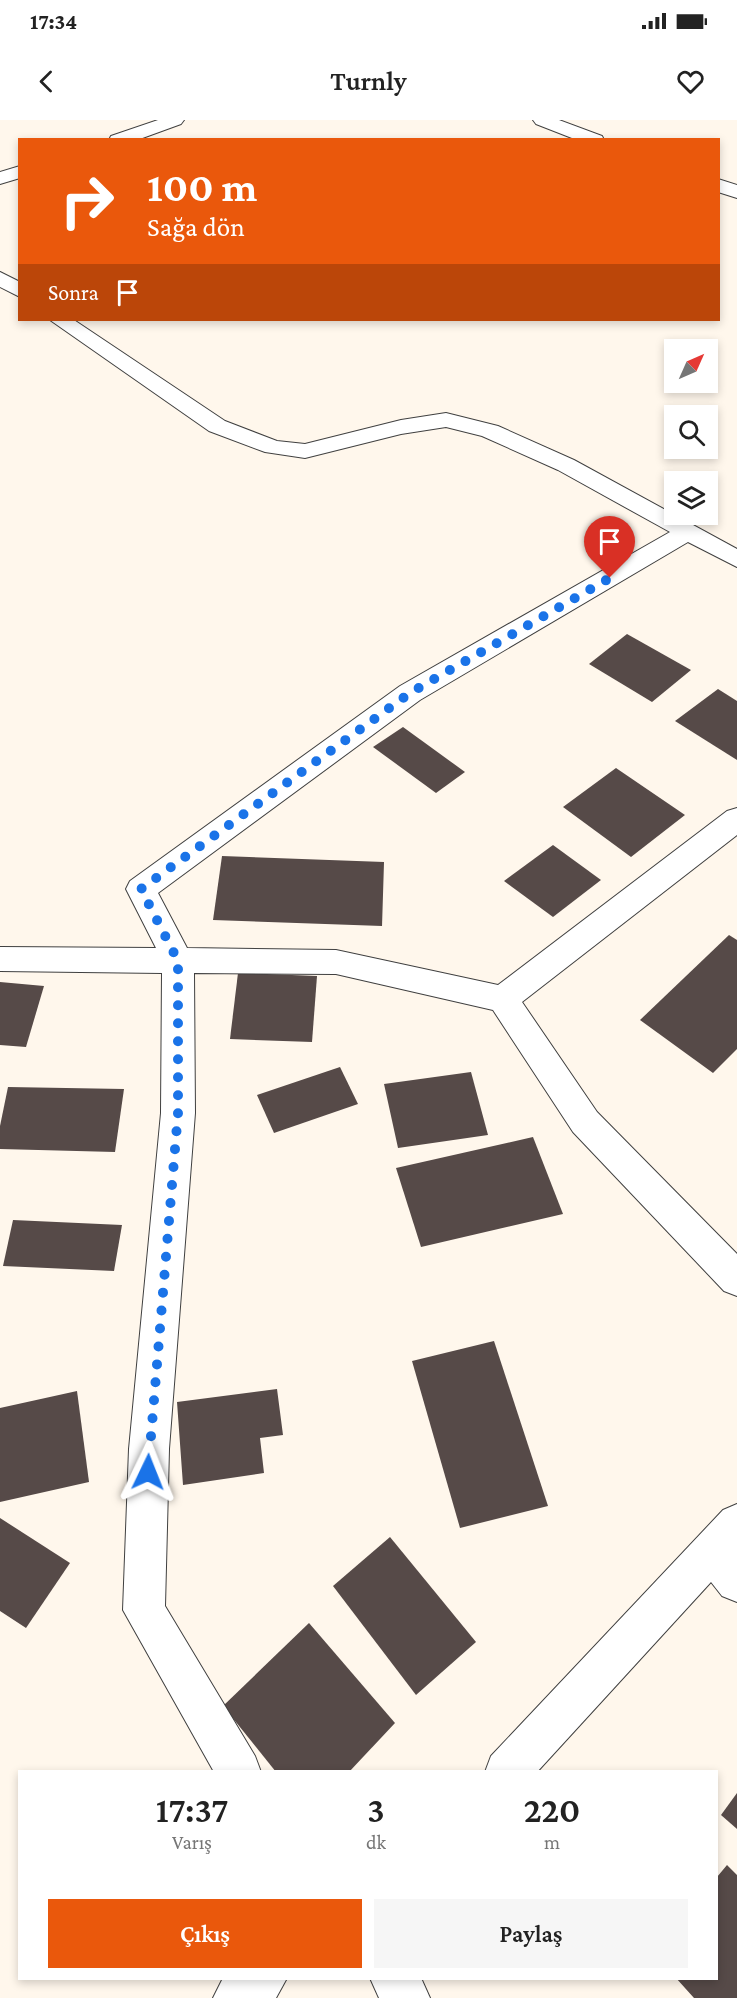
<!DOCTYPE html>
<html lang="tr">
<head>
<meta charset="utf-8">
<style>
	:root { --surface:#fff; --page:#f6f6f6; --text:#222; --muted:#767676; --accent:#ea580c }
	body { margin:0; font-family:"Crimson Pro",serif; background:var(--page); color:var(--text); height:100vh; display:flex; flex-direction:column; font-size:22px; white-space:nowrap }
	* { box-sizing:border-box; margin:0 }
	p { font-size:20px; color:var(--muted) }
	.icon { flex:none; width:33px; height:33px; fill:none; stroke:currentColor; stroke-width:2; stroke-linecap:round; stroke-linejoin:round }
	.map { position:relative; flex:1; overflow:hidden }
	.sheet { position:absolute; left:18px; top:1650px; width:700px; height:210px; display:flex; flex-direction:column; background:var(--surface); border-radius:0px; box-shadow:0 3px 9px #0003 }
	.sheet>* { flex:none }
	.guide { position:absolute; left:18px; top:18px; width:702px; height:183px; border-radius:0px; box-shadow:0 3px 9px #0003; background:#ea580c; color:#fff; overflow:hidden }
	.needle { width:39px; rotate:45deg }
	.controls { position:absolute; left:664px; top:219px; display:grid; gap:12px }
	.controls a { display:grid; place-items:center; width:54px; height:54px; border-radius:0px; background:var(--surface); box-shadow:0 3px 9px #0003; font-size:30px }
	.pin { position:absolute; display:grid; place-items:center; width:51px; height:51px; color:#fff; margin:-62px -26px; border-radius:50% 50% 50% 0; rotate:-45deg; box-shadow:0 0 6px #0007 }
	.pin .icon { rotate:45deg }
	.me { position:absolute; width:66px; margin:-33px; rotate:2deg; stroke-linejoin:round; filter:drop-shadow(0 0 4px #0008) }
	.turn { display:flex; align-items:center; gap:21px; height:126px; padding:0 30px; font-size:27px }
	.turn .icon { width:78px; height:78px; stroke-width:2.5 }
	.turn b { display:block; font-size:42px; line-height:51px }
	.then { display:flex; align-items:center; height:57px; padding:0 30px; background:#0003; gap:12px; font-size:22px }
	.eta { display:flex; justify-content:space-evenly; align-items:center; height:102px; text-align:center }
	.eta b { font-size:36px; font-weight:600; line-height:42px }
	.action { display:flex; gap:12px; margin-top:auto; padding:12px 30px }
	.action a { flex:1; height:69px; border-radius:0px; background:var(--accent); color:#fff; font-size:24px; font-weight:600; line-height:69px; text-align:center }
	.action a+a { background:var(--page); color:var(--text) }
	.status { display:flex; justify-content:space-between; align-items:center; height:42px; padding:0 30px; background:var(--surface); direction:ltr }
	.status svg { height:16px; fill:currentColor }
	header { display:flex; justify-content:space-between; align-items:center; height:78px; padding:0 30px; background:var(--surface); font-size:27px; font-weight:600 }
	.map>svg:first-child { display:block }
	.building { fill:#564a48 }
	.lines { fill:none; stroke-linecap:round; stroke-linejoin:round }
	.minor-casing { stroke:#404040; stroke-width:2 }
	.minor { fill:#fff; fill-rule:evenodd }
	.route { stroke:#1a73e8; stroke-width:10; stroke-dasharray:0 18 }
</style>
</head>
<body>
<div class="status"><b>17:34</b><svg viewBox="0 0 49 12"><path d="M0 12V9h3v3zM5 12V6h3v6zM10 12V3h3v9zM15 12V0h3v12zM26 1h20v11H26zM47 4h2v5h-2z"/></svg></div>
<header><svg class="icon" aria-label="back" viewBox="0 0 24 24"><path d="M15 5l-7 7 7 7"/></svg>Turnly<svg class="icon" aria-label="heart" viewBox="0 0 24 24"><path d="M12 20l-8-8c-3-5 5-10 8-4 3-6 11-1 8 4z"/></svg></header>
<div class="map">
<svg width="737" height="1878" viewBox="0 0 737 1878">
	<rect width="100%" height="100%" fill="#fff7ec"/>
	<g class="building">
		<path d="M 627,514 L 691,550 L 652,582 L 589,544 Z"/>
		<path d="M 718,569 L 737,581 L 737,640 L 675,601 Z"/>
		<path d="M 403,607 L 465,652 L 436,673 L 373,627 Z"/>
		<path d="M 616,648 L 685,695 L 631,737 L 563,687 Z"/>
		<path d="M 553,725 L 601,760 L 553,797 L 504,761 Z"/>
		<path d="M 222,736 L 384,742 L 382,806 L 213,800 Z"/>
		<path d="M 729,815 L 737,820 L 737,929 L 713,953 L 640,900 Z"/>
		<path d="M 238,853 L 317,856 L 312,922 L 230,919 Z"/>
		<path d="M 0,862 L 44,866 L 26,927 L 0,925 Z"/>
		<path d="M 340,947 L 358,984 L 274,1013 L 257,975 Z"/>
		<path d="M 471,952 L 488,1015 L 398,1028 L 384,964 Z"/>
		<path d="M 8,967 L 124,969 L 115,1032 L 0,1029 L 0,1006 Z"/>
		<path d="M 533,1017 L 563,1094 L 421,1127 L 396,1048 Z"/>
		<path d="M 13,1100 L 122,1105 L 114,1151 L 3,1146 Z"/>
		<path d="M 494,1221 L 548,1386 L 460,1408 L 412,1241 Z"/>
		<path d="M 277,1269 L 283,1315 L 260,1318 L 264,1353 L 183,1365 L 177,1282 Z"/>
		<path d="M 77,1271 L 89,1362 L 0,1382 L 0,1288 Z"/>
		<path d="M 0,1398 L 70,1443 L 26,1508 L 0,1491 Z"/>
		<path d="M 390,1417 L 476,1522 L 416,1575 L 333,1466 Z"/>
		<path d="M 309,1503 L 395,1603 L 349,1652 L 276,1652 L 223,1586 Z"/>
		<path d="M 737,1673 L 737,1709 L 721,1695 Z"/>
		<path d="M 727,1745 L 737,1755 L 737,1878 L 694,1878 L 676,1858 L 717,1858 L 717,1757 Z"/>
	</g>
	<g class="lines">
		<defs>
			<g id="minor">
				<path d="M 158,0 L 184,0 L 181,4 L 137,20 L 109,20 L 111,16 Z"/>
				<path d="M 533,0 L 559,0 L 602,16 L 604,20 L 577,20 L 536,4 Z"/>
				<path d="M 20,46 L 20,58 L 0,64 L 0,52 Z"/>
				<path d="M 718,59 L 737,65 L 737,78 L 718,72 Z"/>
				<path d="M 0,152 L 20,162 L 20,177 L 0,167 Z"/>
				<path d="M 50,200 L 74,200 L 225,301 L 277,321 L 305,324 L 401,300 L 446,293 L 498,306 L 574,340 L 737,429 L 737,447 L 688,422 L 420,580 L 158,773 L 187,828 L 336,830 L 498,865 L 727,691 L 737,688 L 737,715 L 522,882 L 597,992 L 737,1134 L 737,1176 L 724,1171 L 573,1012 L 493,890 L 336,854 L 194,853 L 195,993 L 169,1329 L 165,1486 L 255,1636 L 261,1652 L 214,1652 L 123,1490 L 129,1329 L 161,993 L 162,853 L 0,851 L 0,827 L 156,828 L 126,769 L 130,761 L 400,566 L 670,412 L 558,350 L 482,316 L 446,307 L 401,314 L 305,338 L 265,332 L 209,311 Z"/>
				<path d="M 737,1384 L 737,1482 L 722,1476 L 711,1462 L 537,1652 L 485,1652 L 491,1636 L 723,1390 Z"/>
				<path d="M 223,1858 L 287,1858 L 276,1878 L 213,1878 Z"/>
				<path d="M 370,1858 L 421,1858 L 430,1878 L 379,1878 Z"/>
			</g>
		</defs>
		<use href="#minor" class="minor-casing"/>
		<use href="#minor" class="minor"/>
	</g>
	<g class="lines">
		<path class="route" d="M 148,1352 L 178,993 L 178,841 L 141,769 L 410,573 L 610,458"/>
	</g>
</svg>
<div class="controls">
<a><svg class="needle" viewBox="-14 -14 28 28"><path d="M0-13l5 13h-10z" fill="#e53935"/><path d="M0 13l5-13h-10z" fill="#767676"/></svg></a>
<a><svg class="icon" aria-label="search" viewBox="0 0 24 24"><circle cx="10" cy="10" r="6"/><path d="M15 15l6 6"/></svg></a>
<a><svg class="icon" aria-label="layers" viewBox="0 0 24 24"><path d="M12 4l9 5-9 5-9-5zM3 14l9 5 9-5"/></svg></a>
</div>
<div class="pin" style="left:610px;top:458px;background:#d93025"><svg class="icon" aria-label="arrive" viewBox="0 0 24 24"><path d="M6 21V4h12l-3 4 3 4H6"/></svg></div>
<svg class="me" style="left:148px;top:1352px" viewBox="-20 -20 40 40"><path d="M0-17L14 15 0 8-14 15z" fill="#1a73e8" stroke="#fff" stroke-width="4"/></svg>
<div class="guide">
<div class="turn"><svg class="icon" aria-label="right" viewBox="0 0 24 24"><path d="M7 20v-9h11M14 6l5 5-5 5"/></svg><div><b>100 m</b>Sağa dön</div></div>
<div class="then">Sonra<svg class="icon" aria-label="arrive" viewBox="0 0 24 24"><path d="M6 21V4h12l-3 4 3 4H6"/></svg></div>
</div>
<section class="sheet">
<div class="eta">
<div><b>17:37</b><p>Varış</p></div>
<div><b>3</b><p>dk</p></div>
<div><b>220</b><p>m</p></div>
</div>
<div class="action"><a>Çıkış</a><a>Paylaş</a></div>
</section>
</div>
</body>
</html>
